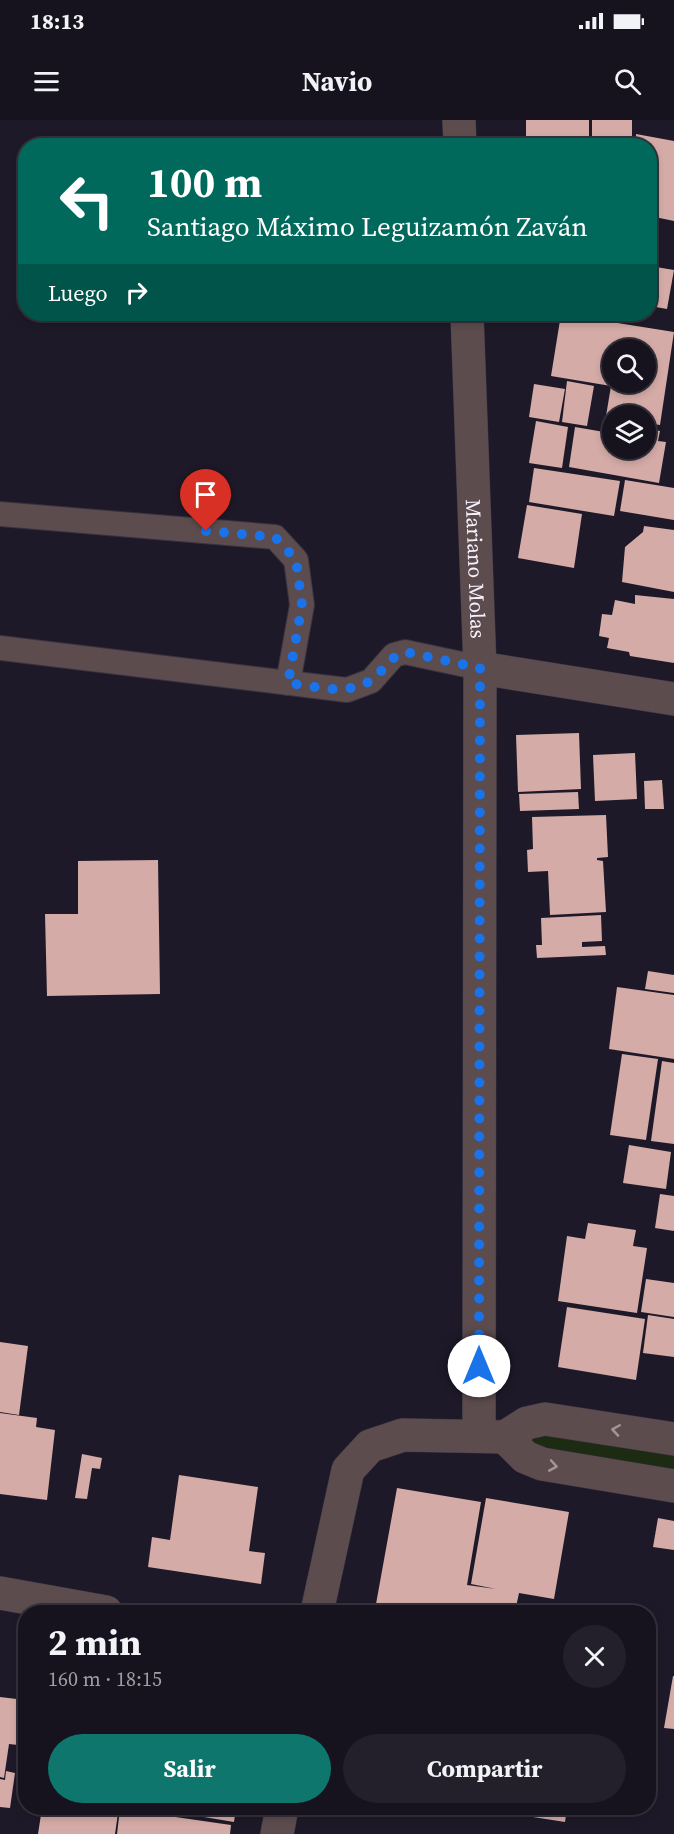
<!DOCTYPE html>
<html lang="es">
<head>
<meta charset="utf-8">
<style>
	:root { --surface:#16131e; --page:#23202b; --text:#f1f3f6; --muted:#9e9ea4; --line:#35323c; --accent:#0f766e }
	body { margin:0; font-family:"Source Serif 4",serif; background:var(--page); color:var(--text); height:100vh; display:flex; flex-direction:column; font-size:22px; white-space:nowrap }
	* { box-sizing:border-box; margin:0 }
	p { font-size:20px; color:var(--muted) }
	.icon { flex:none; width:33px; height:33px; fill:none; stroke:currentColor; stroke-width:2; stroke-linecap:round; stroke-linejoin:round }
	.map { position:relative; flex:1; overflow:hidden }
	.side { position:absolute; left:18px; top:1485px; width:638px; height:210px; display:flex; flex-direction:column; background:var(--surface); border-radius:24px; box-shadow:0 3px 9px #0003,0 0 0 2px var(--line) }
	.side>* { flex:none }
	.hud { position:absolute; left:18px; top:18px; width:639px; height:183px; border-radius:24px; box-shadow:0 3px 9px #0003,0 0 0 2px var(--line); background:#00695c; color:#fff; overflow:hidden }
	.fabs { position:absolute; left:602px; top:219px; display:grid; gap:12px }
	.fabs a { display:grid; place-items:center; width:54px; height:54px; border-radius:50%; background:var(--surface); box-shadow:0 3px 9px #0003,0 0 0 2px var(--line); font-size:30px }
	.pin { position:absolute; display:grid; place-items:center; width:51px; height:51px; color:#fff; margin:-62px -26px; border-radius:50% 50% 50% 0; rotate:-45deg; box-shadow:0 0 6px #0007 }
	.pin .icon { rotate:45deg }
	.me { position:absolute; width:66px; margin:-33px; rotate:0deg; stroke-linejoin:round; filter:drop-shadow(0 0 4px #0008) }
	.turn { display:flex; align-items:center; gap:21px; height:126px; padding:0 30px; font-size:27px }
	.turn .icon { width:78px; height:78px; stroke-width:2.5 }
	.turn b { display:block; font-size:42px; line-height:51px }
	.then { display:flex; align-items:center; height:57px; padding:0 30px; background:#0003; gap:12px; font-size:22px }
	.round { display:grid; place-items:center; flex:none; width:63px; height:63px; border-radius:32px; background:var(--page) }
	.summary { display:flex; align-items:center; justify-content:space-between; height:102px; padding:0 30px }
	h1 { font-size:36px; font-weight:700; line-height:45px }
	.action { display:flex; gap:12px; margin-top:auto; padding:12px 30px }
	.action a { flex:1; height:69px; border-radius:36px; background:var(--accent); color:#fff; font-size:24px; font-weight:700; line-height:69px; text-align:center }
	.action a+a { background:var(--page); color:var(--text) }
	.status { display:flex; justify-content:space-between; align-items:center; height:42px; padding:0 30px; background:var(--surface); direction:ltr }
	.status svg { height:16px; fill:currentColor }
	header { display:flex; justify-content:space-between; align-items:center; height:78px; padding:0 30px; background:var(--surface); font-size:27px; font-weight:700 }
	.map>svg:first-child { display:block }
	.green { fill:#1e2b13 }
	.building { fill:#d4aba7; fill-rule:evenodd }
	.lines { fill:none; stroke-linecap:round; stroke-linejoin:round }
	.service-casing { stroke:#383341; stroke-width:26 }
	.minor-casing { stroke:#383341; stroke-width:34 }
	.service { stroke:#5c4c4e; stroke-width:24 }
	.minor { stroke:#5c4c4e; stroke-width:33 }
	.oneway { stroke:#a1969c }
	.route { stroke:#1a73e8; stroke-width:10; stroke-dasharray:0 18 }
	.labels { text-anchor:middle; dominant-baseline:central; stroke-width:6; stroke-linejoin:round; paint-order:stroke }
	.street-label { font-size:21px; fill:#f5f1fc; stroke:#1e1928 }
</style>
</head>
<body>
<div class="status"><b>18:13</b><svg viewBox="0 0 49 12"><path d="M0 12V9h3v3zM5 12V6h3v6zM10 12V3h3v9zM15 12V0h3v12zM26 1h20v11H26zM47 4h2v5h-2z"/></svg></div>
<header><svg class="icon" aria-label="menu" viewBox="0 0 24 24"><path d="M4 6h16M4 12h16M4 18h16"/></svg>Navio<svg class="icon" aria-label="search" viewBox="0 0 24 24"><circle cx="10" cy="10" r="6"/><path d="M15 15l6 6"/></svg></header>
<div class="map">
<svg width="674" height="1714" viewBox="0 0 674 1714">
	<rect width="100%" height="100%" fill="#1e1928"/>
	<path class="green" d="M 536,1313 L 674,1331 L 674,1351 L 538,1331 L 531,1322 Z"/>
	<g class="building">
		<rect x="526" y="0" width="63" height="19"/>
		<path d="M 592,0 L 632,0 L 632,26 L 583,26 L 583,23 L 592,22 Z"/>
		<path d="M 636,14 L 674,21 L 674,101 L 650,96 L 650,26 L 636,26 Z"/>
		<path d="M 650,146 L 674,150 L 667,189 L 650,186 Z"/>
		<path d="M 561,194 L 674,212 L 660,305 L 645,303 L 645,296 L 606,296 L 611,266 L 551,256 ZM 612,230 L 645,230 L 645,262 L 612,262 Z"/>
		<path d="M 567,261 L 594,266 L 587,306 L 562,302 Z"/>
		<path d="M 534,264 L 565,269 L 559,302 L 529,297 Z"/>
		<path d="M 536,301 L 568,307 L 562,348 L 529,343 Z"/>
		<path d="M 575,307 L 610,313 L 612,307 L 612,328 L 645,328 L 645,308 L 660,311 L 658,321 L 666,322 L 659,363 L 569,347 Z"/>
		<path d="M 534,348 L 620,361 L 614,396 L 529,382 Z"/>
		<path d="M 625,360 L 674,368 L 674,400 L 620,391 Z"/>
		<path d="M 527,385 L 582,394 L 574,448 L 518,438 Z"/>
		<path d="M 644,406 L 674,410 L 674,472 L 622,462 L 625,427 L 643,412 Z"/>
		<path d="M 635,475 L 674,479 L 674,543 L 630,536 L 629,532 L 607,528 L 609,518 L 599,516 L 602,494 L 612,495 L 615,480 L 635,484 Z"/>
		<path d="M 579,613 L 581,669 L 518,672 L 516,615 Z"/>
		<path d="M 635,633 L 637,679 L 595,681 L 593,635 Z"/>
		<path d="M 662,660 L 664,689 L 645,689 L 644,661 Z"/>
		<path d="M 578,672 L 579,689 L 520,691 L 519,674 Z"/>
		<path d="M 606,695 L 608,737 L 597,738 L 597,740 L 603,741 L 606,792 L 550,795 L 548,751 L 528,752 L 527,730 L 533,729 L 532,697 Z"/>
		<path d="M 158,740 L 160,874 L 47,876 L 45,794 L 78,794 L 78,741 Z"/>
		<path d="M 601,795 L 602,821 L 582,822 L 582,827 L 605,826 L 606,835 L 537,838 L 536,825 L 542,825 L 541,798 Z"/>
		<path d="M 648,851 L 674,855 L 674,873 L 645,869 Z"/>
		<path d="M 617,867 L 674,875 L 674,939 L 609,929 Z"/>
		<path d="M 622,934 L 658,939 L 646,1020 L 610,1015 Z"/>
		<path d="M 662,941 L 674,943 L 674,1024 L 651,1021 Z"/>
		<path d="M 629,1025 L 671,1032 L 666,1069 L 623,1063 Z"/>
		<path d="M 660,1074 L 674,1076 L 674,1111 L 655,1108 Z"/>
		<path d="M 588,1103 L 636,1110 L 633,1126 L 647,1128 L 637,1193 L 558,1181 L 567,1116 L 585,1119 Z"/>
		<path d="M 646,1159 L 674,1163 L 674,1197 L 641,1192 Z"/>
		<path d="M 567,1187 L 645,1199 L 636,1260 L 558,1247 Z"/>
		<path d="M 648,1195 L 674,1199 L 674,1237 L 643,1233 Z"/>
		<path d="M 0,1222 L 28,1226 L 19,1295 L 0,1292 Z"/>
		<path d="M 0,1293 L 37,1298 L 36,1307 L 55,1310 L 47,1380 L 0,1374 Z"/>
		<path d="M 82,1334 L 102,1338 L 100,1349 L 92,1348 L 87,1379 L 75,1378 Z"/>
		<path d="M 179,1355 L 258,1367 L 249,1431 L 265,1433 L 261,1464 L 148,1447 L 152,1417 L 170,1420 Z"/>
		<path d="M 397,1368 L 481,1382 L 467,1465 L 496,1469 L 471,1464 L 486,1378 L 569,1392 L 554,1479 L 519,1473 L 515,1492 L 421,1492 L 376,1484 Z"/>
		<path d="M 658,1398 L 674,1401 L 674,1430 L 653,1427 Z"/>
		<path d="M 673,1556 L 674,1556 L 674,1609 L 664,1608 Z"/>
		<path d="M 0,1577 L 25,1580 L 18,1625 L 9,1624 L 4,1658 L 0,1657 Z"/>
		<path d="M 6,1651 L 15,1653 L 10,1688 L 0,1687 L 0,1659 L 5,1660 Z"/>
		<path d="M 42,1688 L 110,1688 L 109,1691 L 118,1693 L 115,1714 L 38,1714 Z"/>
		<path d="M 150,1688 L 236,1688 L 234,1702 Z"/>
		<path d="M 534,1688 L 567,1688 L 565,1702 L 533,1697 Z"/>
		<path d="M 120,1689 L 231,1705 L 230,1714 L 117,1714 Z"/>
	</g>
	<g class="lines">
		<defs>
			<g id="service">
				<path d="M 0,394 L 275,417 L 296,440 L 302,485 L 288,563"/>
				<path d="M 0,528 L 347,570 L 371,561 L 394,535 L 405,532 L 480,548"/>
			</g>
			<g id="minor">
				<path d="M 459,0 L 460,26"/>
				<path id="s1" d="M 467,194 L 480,548 L 479,1316"/>
				<path d="M 480,548 L 674,579"/>
				<path d="M 505,1317 L 525,1337 L 542,1344 L 674,1366"/>
				<path d="M 0,1473 L 106,1492"/>
				<path d="M 317,1492 L 348,1350 L 370,1326 L 403,1315 L 505,1317 L 527,1303 L 545,1299 L 674,1319"/>
				<path d="M 277,1714 L 282,1688"/>
			</g>
		</defs>
		<use href="#service" class="service-casing"/>
		<use href="#minor" class="minor-casing"/>
		<use href="#service" class="service"/>
		<use href="#minor" class="minor"/>
	</g>
	<defs><path id="oneway-chevron" d="M-2-3.5L2.5 0L-2 3.5" fill="none" stroke-width="1.6" stroke-linecap="round" stroke-linejoin="round" transform="scale(1.5)"/></defs>
	<g class="oneway">
		<use href="#oneway-chevron" transform="translate(616 1310) rotate(-171)"/>
		<use href="#oneway-chevron" transform="translate(553 1346) rotate(10)"/>
	</g>
	<g class="lines">
		<path class="route" d="M 206,411 L 275,417 L 296,440 L 302,485 L 288,563 C 314,566 345,576 370,561 C 384,552 388,537 405,532 L 480,548 L 479,1246"/>
	</g>
	<g class="labels">
		<g class="street-label">
			<text stroke="none"><textPath href="#s1" startOffset="255">Mariano Molas</textPath></text>
		</g>
	</g>
</svg>
<div class="fabs">
<a><svg class="icon" aria-label="search" viewBox="0 0 24 24"><circle cx="10" cy="10" r="6"/><path d="M15 15l6 6"/></svg></a>
<a><svg class="icon" aria-label="layers" viewBox="0 0 24 24"><path d="M12 4l9 5-9 5-9-5zM3 14l9 5 9-5"/></svg></a>
</div>
<div class="pin" style="left:206px;top:411px;background:#d93025"><svg class="icon" aria-label="arrive" viewBox="0 0 24 24"><path d="M6 21V4h12l-3 4 3 4H6"/></svg></div>
<svg class="me" style="left:479px;top:1246px" viewBox="-20 -20 40 40"><circle r="19" fill="#fff"/><path d="M0-13L10 11 0 6-10 11z" fill="#1a73e8"/></svg>
<div class="hud">
<div class="turn"><svg class="icon" aria-label="left" viewBox="0 0 24 24"><path d="M17 20v-9H6M10 6l-5 5 5 5"/></svg><div><b>100 m</b>Santiago Máximo Leguizamón Zaván</div></div>
<div class="then">Luego<svg class="icon" aria-label="right" viewBox="0 0 24 24"><path d="M7 20v-9h11M14 6l5 5-5 5"/></svg></div>
</div>
<section class="side">
<div class="summary"><div><h1>2 min</h1><p>160 m · 18:15</p></div><a class="round"><svg class="icon" aria-label="close" viewBox="0 0 24 24"><path d="M6 6l12 12M18 6L6 18"/></svg></a></div>
<div class="action"><a>Salir</a><a>Compartir</a></div>
</section>
</div>
</body>
</html>
